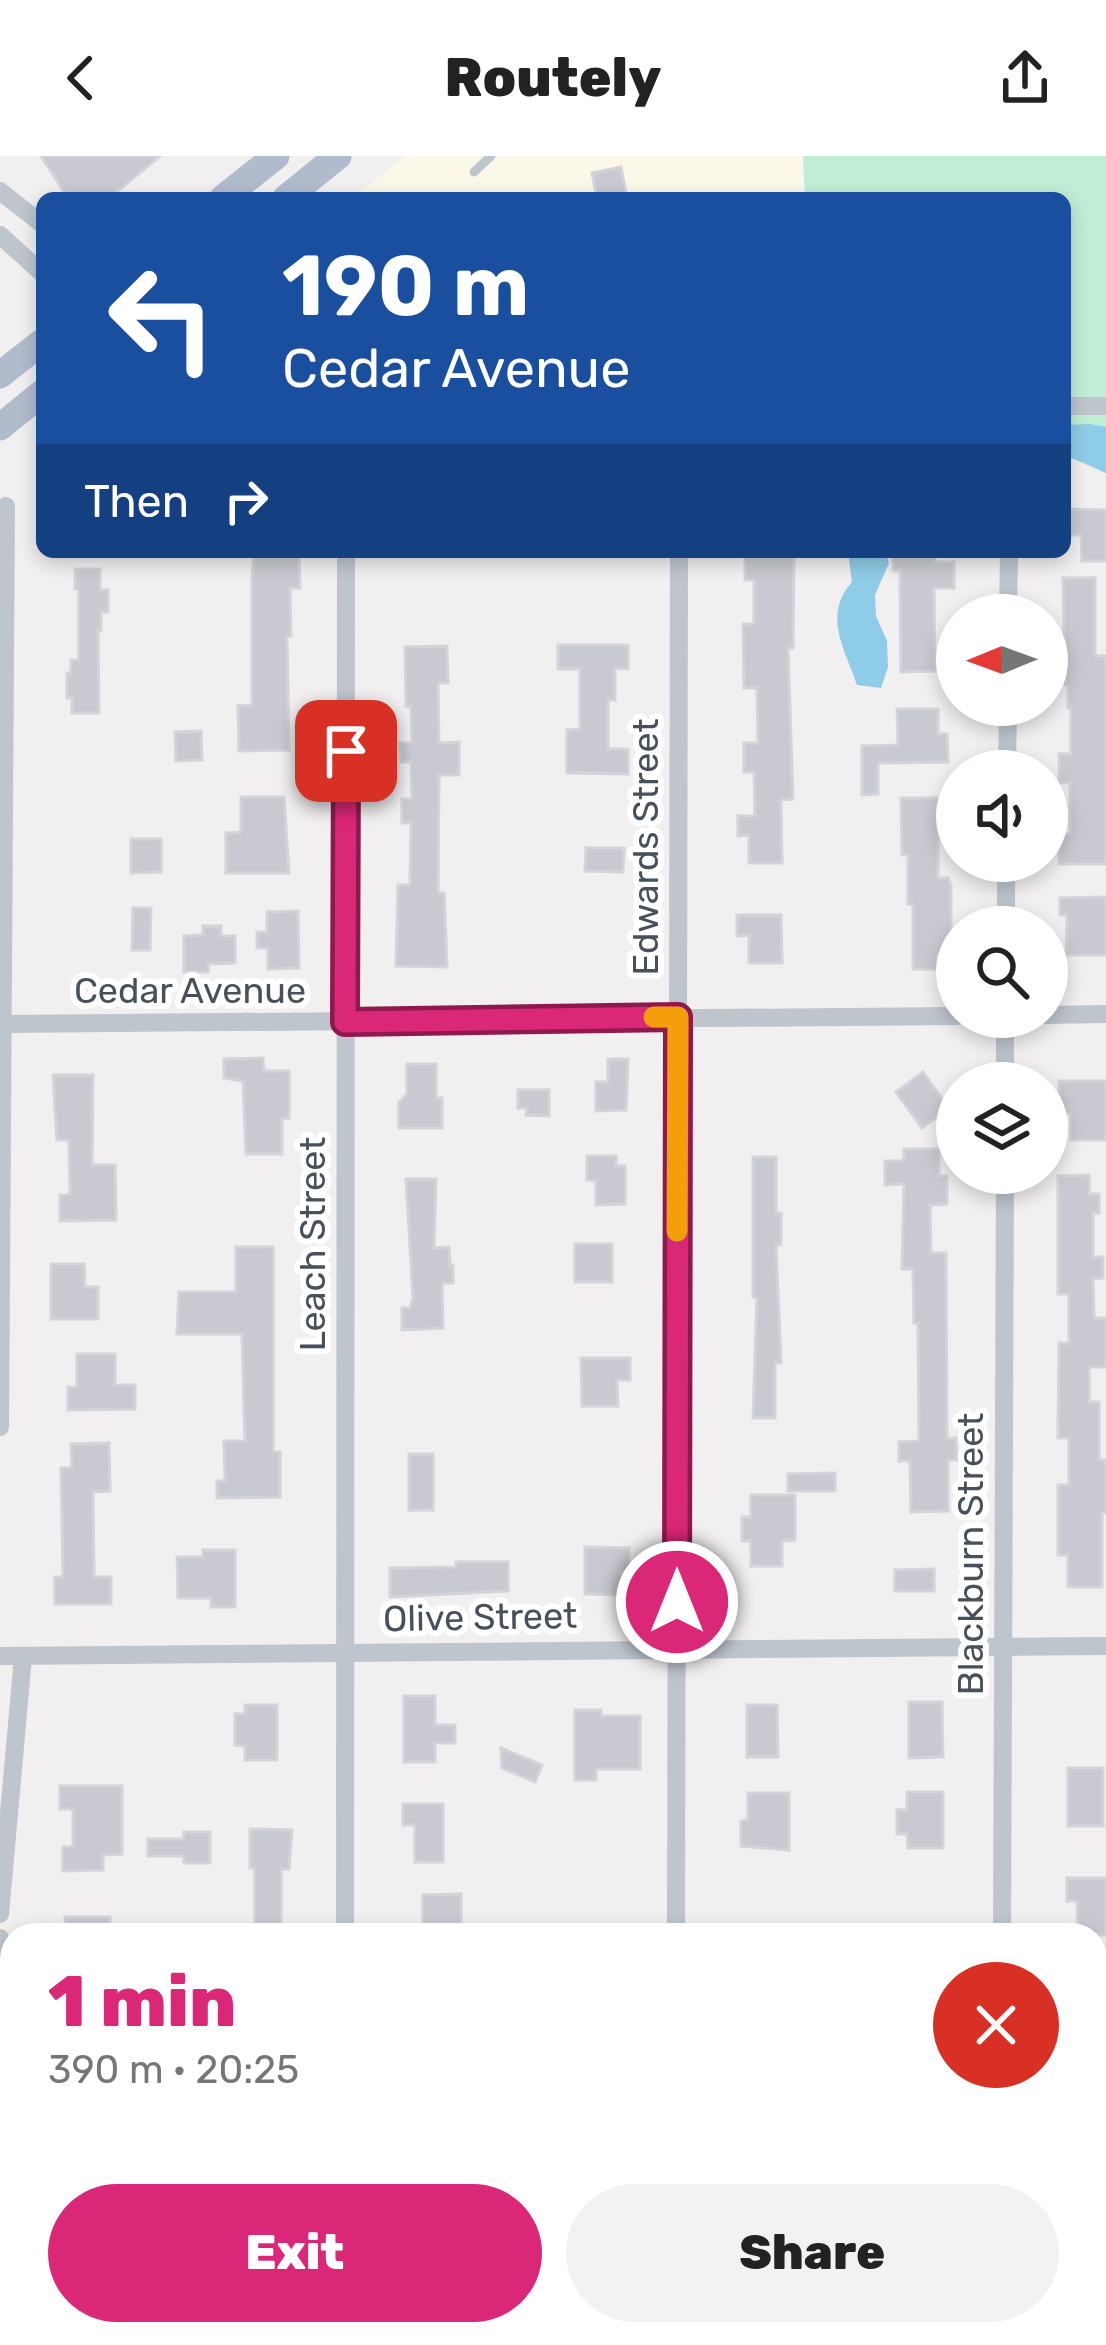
<!DOCTYPE html>
<html lang="en">
<head>
<meta charset="utf-8">
<style>
	:root { --surface:#fff; --page:#f2f2f2; --text:#222; --muted:#767676; --accent:#db2777 }
	body { margin:0; font-family:Rubik,sans-serif; background:var(--page); color:var(--text); height:100vh; display:flex; flex-direction:column; font-size:45px; white-space:nowrap }
	* { box-sizing:border-box; margin:0 }
	p { font-size:39px; color:var(--muted) }
	.icon { flex:none; width:66px; height:66px; fill:none; stroke:currentColor; stroke-width:2; stroke-linecap:round; stroke-linejoin:round }
	.map { position:relative; flex:1; overflow:hidden }
	.drawer { position:absolute; left:0px; top:1767px; width:1107px; height:423px; display:flex; flex-direction:column; background:var(--surface); border-radius:36px 36px 0 0; box-shadow:0 6px 18px #0003 }
	.drawer>* { flex:none }
	.hud { position:absolute; left:36px; top:36px; width:1035px; height:366px; border-radius:18px; box-shadow:0 6px 18px #0003; background:#1a4fa0; color:#fff; overflow:hidden }
	.needle { width:78px; rotate:269deg }
	.fabs { position:absolute; left:936px; top:438px; display:grid; gap:24px }
	.fabs a { display:grid; place-items:center; width:132px; height:132px; border-radius:50%; background:var(--surface); box-shadow:0 6px 18px #0003; font-size:60px }
	.pin { position:absolute; display:grid; place-items:center; width:102px; height:102px; color:#fff; margin:-51px; border-radius:24px; box-shadow:0 6px 18px #0006 }
	.me { position:absolute; width:132px; margin:-66px; rotate:0deg; stroke-linejoin:round; filter:drop-shadow(0 0 9px #0008) }
	.turn { display:flex; align-items:center; gap:42px; height:252px; padding:0 48px; font-size:54px }
	.turn .icon { width:156px; height:156px; stroke-width:2.5 }
	.turn b { display:block; font-size:84px; line-height:102px }
	.then { display:flex; align-items:center; height:114px; padding:0 48px; background:#0003; gap:24px; font-size:45px }
	.round { display:grid; place-items:center; flex:none; width:126px; height:126px; border-radius:63px; background:var(--page) }
	.overview { display:flex; align-items:center; justify-content:space-between; height:204px; padding:0 48px }
	h1 { font-size:72px; font-weight:800; line-height:90px; color:var(--accent) }
	.action { display:flex; gap:24px; margin-top:auto; padding:24px 48px }
	.action a { flex:1; height:138px; border-radius:72px; background:var(--accent); color:#fff; font-size:48px; font-weight:800; line-height:138px; text-align:center }
	.action a+a { background:var(--page); color:var(--text) }
	header { display:flex; justify-content:space-between; align-items:center; height:156px; padding:0 48px; background:var(--surface); font-size:54px; font-weight:800 }
	.map>svg:first-child { display:block }
	.commercial { fill:#fbf8e9 }
	.green { fill:#c0edd5 }
	.water { fill:#8fcce7 }
	.building { fill:#c9cad1; stroke:#d3d4da; stroke-width:3 }
	.lines { fill:none; stroke-linecap:round; stroke-linejoin:round }
	.lane { stroke:#bec5cd; stroke-width:9 }
	.street { stroke:#bec5cd; stroke-width:18 }
	.primary { stroke:#b0bbcc; stroke-width:27 }
	.route-casing { stroke:#8e194d; stroke-width:30 }
	.route { stroke:#db2777; stroke-width:21 }
	.slow { stroke:#f59e0b; stroke-width:21 }
	.labels { text-anchor:middle; dominant-baseline:central; stroke-width:12; stroke-linejoin:round; paint-order:stroke }
	.street-label { font-size:36px; fill:#48505b; stroke:#fff }
</style>
</head>
<body>
<header><svg class="icon" aria-label="back" viewBox="0 0 24 24"><path d="M15 5l-7 7 7 7"/></svg>Routely<svg class="icon" aria-label="share" viewBox="0 0 24 24"><path d="M12 15V3M7 8l5-5 5 5M5 13v7h14v-7"/></svg></header>
<div class="map">
<svg width="1106" height="2189" viewBox="0 0 1106 2189">
	<rect width="100%" height="100%" fill="#f1efef"/>
	<path class="commercial" d="M 405,0 L 803,0 L 805,42 L 353,42 Z"/>
	<path class="green" d="M 803,0 L 1106,0 L 1106,271 L 1065,269 L 1065,42 L 805,42 Z"/>
	<g class="water">
		<path d="M 1090,268 L 1106,271 L 1106,317 L 1065,299 L 1065,269 Z"/>
		<path d="M 848,396 L 885,396 L 889,407 L 875,439 L 876,460 L 887,485 L 888,511 L 881,532 L 857,529 C 845,493 822,459 852,426 Z"/>
		<path d="M 1095,1875 L 1106,1875 L 1106,2114 L 1095,2118 Z"/>
	</g>
	<g class="building">
		<path d="M 41,0 L 160,0 L 109,42 L 68,42 Z"/>
		<path d="M 621,11 L 627,42 L 597,42 L 592,17 Z"/>
		<path d="M 1065,353 L 1106,354 L 1106,405 L 1082,405 L 1081,379 L 1065,379 Z"/>
		<path d="M 262,396 L 299,396 L 300,432 L 290,432 L 291,480 L 287,480 L 289,594 L 239,595 L 238,550 L 252,549 L 252,420 L 254,402 L 263,401 Z"/>
		<path d="M 745,396 L 794,396 L 793,492 L 788,492 L 793,643 L 781,644 L 782,707 L 749,707 L 749,679 L 738,680 L 738,660 L 755,660 L 754,616 L 744,616 L 744,587 L 758,587 L 757,532 L 744,532 L 743,468 L 754,468 L 754,424 L 745,424 Z"/>
		<path d="M 893,396 L 935,396 L 935,406 L 954,406 L 954,432 L 934,432 L 935,515 L 901,516 L 900,415 L 893,415 Z"/>
		<path d="M 75,413 L 100,413 L 100,434 L 108,434 L 108,456 L 101,456 L 101,475 L 98,475 L 99,557 L 72,557 L 72,542 L 67,542 L 67,517 L 71,517 L 71,504 L 79,504 L 79,433 L 75,433 Z"/>
		<path d="M 1063,422 L 1095,422 L 1095,500 L 1106,500 L 1106,708 L 1059,708 L 1059,678 L 1070,678 L 1070,627 L 1059,627 L 1059,598 L 1071,598 L 1071,552 L 1068,552 L 1068,529 L 1065,529 Z"/>
		<path d="M 558,489 L 628,489 L 628,513 L 615,512 L 615,544 L 608,544 L 608,593 L 628,593 L 628,618 L 567,617 L 567,574 L 580,573 L 580,513 L 558,513 Z"/>
		<path d="M 447,490 L 448,527 L 438,527 L 439,587 L 459,586 L 459,619 L 439,619 L 438,737 L 444,737 L 447,811 L 396,810 L 398,729 L 410,729 L 411,667 L 402,667 L 402,643 L 412,643 L 411,606 L 401,606 L 400,587 L 412,587 L 411,550 L 406,550 L 405,491 Z"/>
		<path d="M 897,553 L 938,553 L 938,578 L 947,578 L 948,606 L 878,607 L 878,638 L 862,639 L 862,590 L 898,589 Z"/>
		<path d="M 201,575 L 202,604 L 176,605 L 175,576 Z"/>
		<path d="M 241,641 L 284,641 L 289,717 L 226,717 L 226,677 L 241,676 Z"/>
		<path d="M 901,642 L 947,642 L 947,667 L 938,668 L 938,722 L 948,722 L 951,729 L 951,800 L 937,799 L 938,813 L 913,813 L 913,748 L 908,748 L 908,699 L 902,699 Z"/>
		<path d="M 131,683 L 161,683 L 161,716 L 131,717 Z"/>
		<path d="M 586,692 L 624,692 L 623,716 L 585,715 Z"/>
		<path d="M 1106,741 L 1106,799 L 1066,799 L 1067,759 L 1060,759 L 1060,742 Z"/>
		<path d="M 133,752 L 151,752 L 150,794 L 132,794 Z"/>
		<path d="M 298,755 L 299,812 L 268,813 L 268,792 L 257,792 L 257,776 L 267,776 L 267,756 Z"/>
		<path d="M 737,759 L 781,759 L 782,807 L 749,807 L 749,779 L 737,780 Z"/>
		<path d="M 203,770 L 221,770 L 221,780 L 235,780 L 235,807 L 208,808 L 208,816 L 184,816 L 184,780 L 203,779 Z"/>
		<path d="M 263,902 L 264,915 L 289,915 L 289,962 L 282,962 L 282,998 L 246,998 L 243,925 L 224,922 L 224,903 Z"/>
		<path d="M 608,903 L 628,903 L 626,954 L 596,955 L 596,926 L 608,926 Z"/>
		<path d="M 407,908 L 436,908 L 436,942 L 442,942 L 442,972 L 399,972 L 399,946 L 407,938 Z"/>
		<path d="M 923,916 L 949,953 L 922,972 L 896,936 Z"/>
		<path d="M 53,919 L 93,919 L 92,1009 L 115,1009 L 116,1064 L 60,1065 L 60,1039 L 70,1039 L 69,984 L 57,984 Z"/>
		<path d="M 1059,925 L 1106,925 L 1106,984 L 1071,984 L 1071,957 L 1059,957 Z"/>
		<path d="M 518,934 L 549,934 L 549,960 L 526,959 L 527,952 L 518,952 Z"/>
		<path d="M 904,993 L 939,993 L 939,1020 L 947,1020 L 947,1048 L 930,1049 L 931,1097 L 946,1097 L 947,1283 L 956,1282 L 957,1304 L 948,1304 L 948,1355 L 911,1356 L 910,1305 L 899,1305 L 899,1286 L 919,1285 L 918,1167 L 914,1167 L 913,1113 L 902,1113 L 904,1028 L 885,1029 L 885,1005 L 904,1005 Z"/>
		<path d="M 587,1000 L 616,1000 L 616,1010 L 625,1010 L 625,1048 L 596,1049 L 596,1025 L 587,1024 Z"/>
		<path d="M 753,1001 L 776,1001 L 776,1057 L 781,1057 L 781,1089 L 776,1089 L 781,1207 L 775,1207 L 775,1262 L 753,1262 L 757,1142 L 753,1141 Z"/>
		<path d="M 1089,1019 L 1089,1038 L 1099,1038 L 1099,1057 L 1093,1057 L 1093,1101 L 1103,1101 L 1103,1122 L 1093,1123 L 1094,1162 L 1106,1162 L 1106,1211 L 1089,1211 L 1089,1246 L 1099,1246 L 1099,1304 L 1106,1304 L 1106,1357 L 1102,1357 L 1102,1431 L 1068,1431 L 1068,1399 L 1058,1399 L 1058,1329 L 1069,1329 L 1069,1282 L 1058,1282 L 1059,1187 L 1069,1187 L 1069,1138 L 1058,1138 L 1058,1020 Z"/>
		<path d="M 406,1023 L 436,1023 L 434,1092 L 449,1091 L 450,1109 L 453,1109 L 453,1127 L 442,1127 L 443,1172 L 402,1174 L 402,1152 L 410,1152 L 413,1142 Z"/>
		<rect x="575" y="1088" width="37" height="38"/>
		<path d="M 236,1091 L 273,1091 L 273,1296 L 280,1296 L 280,1341 L 217,1342 L 217,1325 L 225,1325 L 224,1285 L 245,1285 L 242,1178 L 177,1178 L 179,1136 L 236,1136 Z"/>
		<path d="M 51,1108 L 84,1108 L 85,1131 L 98,1131 L 98,1163 L 51,1163 Z"/>
		<path d="M 77,1198 L 115,1198 L 115,1229 L 135,1229 L 135,1253 L 68,1254 L 68,1231 L 77,1231 Z"/>
		<path d="M 581,1202 L 630,1202 L 630,1224 L 617,1224 L 618,1250 L 582,1250 Z"/>
		<path d="M 109,1287 L 110,1335 L 93,1336 L 94,1421 L 111,1421 L 111,1448 L 55,1448 L 55,1421 L 63,1421 L 61,1312 L 72,1312 L 71,1288 Z"/>
		<rect x="409" y="1298" width="24" height="56"/>
		<path d="M 835,1317 L 835,1335 L 788,1335 L 788,1318 Z"/>
		<path d="M 751,1339 L 795,1339 L 795,1384 L 782,1385 L 782,1410 L 751,1410 L 751,1385 L 742,1385 L 742,1361 L 751,1361 Z"/>
		<path d="M 585,1391 L 629,1392 L 628,1415 L 621,1415 L 621,1439 L 585,1438 Z"/>
		<path d="M 203,1394 L 235,1394 L 235,1451 L 211,1451 L 211,1442 L 178,1442 L 177,1401 L 203,1401 Z"/>
		<path d="M 456,1406 L 508,1406 L 508,1435 L 390,1441 L 390,1412 L 456,1411 Z"/>
		<path d="M 934,1413 L 934,1435 L 895,1435 L 895,1414 Z"/>
		<path d="M 404,1540 L 435,1540 L 435,1569 L 455,1569 L 455,1587 L 435,1587 L 435,1606 L 404,1606 Z"/>
		<path d="M 909,1546 L 942,1546 L 943,1601 L 909,1602 Z"/>
		<path d="M 245,1549 L 277,1549 L 277,1604 L 245,1604 L 245,1590 L 235,1589 L 235,1558 L 245,1558 Z"/>
		<path d="M 747,1549 L 777,1549 L 778,1601 L 747,1601 Z"/>
		<path d="M 575,1554 L 601,1554 L 601,1560 L 640,1560 L 640,1613 L 596,1613 L 596,1624 L 575,1624 Z"/>
		<path d="M 501,1592 L 542,1609 L 535,1626 L 502,1612 Z"/>
		<rect x="1068" y="1612" width="35" height="58"/>
		<path d="M 60,1630 L 122,1630 L 122,1698 L 103,1699 L 103,1714 L 63,1715 L 63,1691 L 73,1691 L 73,1653 L 60,1653 Z"/>
		<path d="M 907,1636 L 943,1636 L 943,1692 L 908,1692 L 907,1678 L 897,1678 L 897,1654 L 907,1654 Z"/>
		<path d="M 748,1637 L 789,1637 L 789,1694 L 741,1690 L 741,1665 L 748,1664 Z"/>
		<path d="M 403,1648 L 443,1648 L 443,1706 L 415,1706 L 415,1669 L 403,1669 Z"/>
		<path d="M 250,1673 L 292,1674 L 289,1713 L 281,1713 L 281,1779 L 255,1779 L 255,1712 L 250,1712 Z"/>
		<path d="M 184,1676 L 210,1676 L 210,1707 L 184,1707 L 184,1700 L 148,1700 L 148,1683 L 184,1683 Z"/>
		<path d="M 1067,1722 L 1106,1722 L 1106,1779 L 1078,1779 L 1077,1745 L 1067,1745 Z"/>
		<path d="M 461,1738 L 461,1779 L 423,1779 L 423,1739 Z"/>
		<rect x="65" y="1761" width="45" height="18"/>
	</g>
	<g class="lines">
		<path class="lane" d="M 474,16 L 491,0"/>
		<g class="street">
			<path d="M 0,35 L 42,68"/>
			<path d="M 0,79 L 42,117"/>
			<path d="M 1065,250 L 1106,250"/>
			<path d="M 1008,459 L 1009,396"/>
			<path d="M 1007,615 L 1008,549"/>
			<path d="M 1006,771 L 1006,705"/>
			<path d="M 1047,859 L 1106,858"/>
			<path d="M 0,868 L 957,860"/>
			<path d="M 1005,927 L 1005,861"/>
			<path d="M 0,1271 L 6,350"/>
			<path d="M 0,1500 L 1106,1490"/>
			<path d="M 0,1758 L 23,1501"/>
			<path d="M 345,1779 L 346,396"/>
			<path d="M 676,1779 L 679,396"/>
			<path d="M 1002,1779 L 1005,1017"/>
			<path d="M 0,1782 L 7,1842 L 0,1965"/>
			<path d="M 0,2037 L 4,2072 L 12,2090"/>
			<path d="M 674,2189 L 674,2178"/>
		</g>
		<g class="primary">
			<path d="M 223,42 L 276,0"/>
			<path d="M 286,42 L 338,0"/>
			<path d="M 0,219 L 42,186"/>
			<path d="M 0,271 L 42,237"/>
		</g>
	</g>
	<g class="lines">
		<defs>
			<path id="route" d="M 346,595 L 345,866 L 678,861 L 677,1446"/>
		</defs>
		<use href="#route" class="route-casing"/>
		<use href="#route" class="route"/>
		<path class="slow" d="M 654,861 L 678,861 L 677,1075"/>
	</g>
	<g class="labels">
		<g class="street-label">
			<text transform="translate(645 691) rotate(-90)">Edwards Street</text>
			<text x="190" y="834">Cedar Avenue</text>
			<text transform="translate(312 1088) rotate(-90)">Leach Street</text>
			<text transform="translate(970 1398) rotate(-90)">Blackburn Street</text>
			<text transform="translate(480 1461) rotate(-1)">Olive Street</text>
		</g>
	</g>
</svg>
<div class="fabs">
<a><svg class="needle" viewBox="-14 -14 28 28"><path d="M0-13l5 13h-10z" fill="#e53935"/><path d="M0 13l5-13h-10z" fill="#767676"/></svg></a>
<a><svg class="icon" aria-label="sound" viewBox="0 0 24 24"><path d="M4 9h4l5-4v14l-5-4H4zM17 9q2 3 0 6"/></svg></a>
<a><svg class="icon" aria-label="search" viewBox="0 0 24 24"><circle cx="10" cy="10" r="6"/><path d="M15 15l6 6"/></svg></a>
<a><svg class="icon" aria-label="layers" viewBox="0 0 24 24"><path d="M12 4l9 5-9 5-9-5zM3 14l9 5 9-5"/></svg></a>
</div>
<div class="pin" style="left:346px;top:595px;background:#d93025"><svg class="icon" aria-label="arrive" viewBox="0 0 24 24"><path d="M6 21V4h12l-3 4 3 4H6"/></svg></div>
<svg class="me" style="left:677px;top:1446px" viewBox="-20 -20 40 40"><circle r="17" fill="#db2777" stroke="#fff" stroke-width="3"/><path d="M0-11L8 9 0 5-8 9z" fill="#fff"/></svg>
<div class="hud">
<div class="turn"><svg class="icon" aria-label="left" viewBox="0 0 24 24"><path d="M17 20v-9H6M10 6l-5 5 5 5"/></svg><div><b>190 m</b>Cedar Avenue</div></div>
<div class="then">Then<svg class="icon" aria-label="right" viewBox="0 0 24 24"><path d="M7 20v-9h11M14 6l5 5-5 5"/></svg></div>
</div>
<section class="drawer">
<div class="overview"><div><h1>1 min</h1><p>390 m · 20:25</p></div><a class="round" style="background:#d93025;color:#fff"><svg class="icon" aria-label="close" viewBox="0 0 24 24"><path d="M6 6l12 12M18 6L6 18"/></svg></a></div>
<div class="action"><a>Exit</a><a>Share</a></div>
</section>
</div>
</body>
</html>
